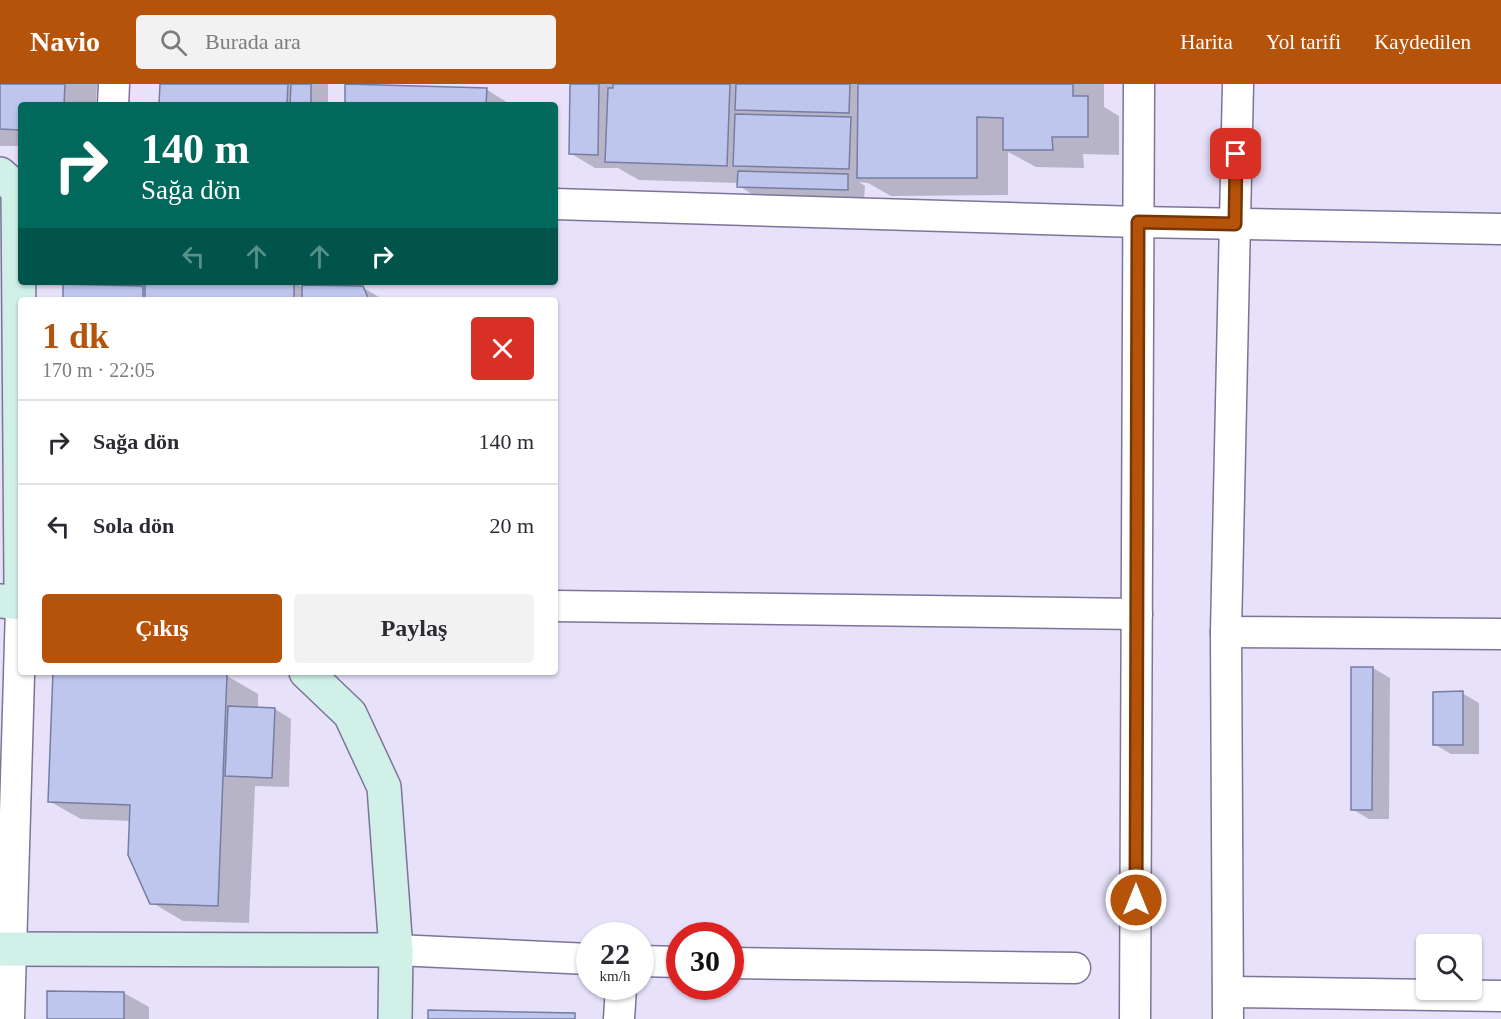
<!DOCTYPE html>
<html lang="tr">
<head>
<meta charset="utf-8">
<style>
	:root { --surface:#fff; --page:#f2f2f3; --text:#2b2b33; --muted:#7c7c81; --line:#e1e1e2; --accent:#b45309 }
	body { margin:0; font-family:"Times New Roman",serif; background:var(--page); color:var(--text); height:100vh; display:flex; flex-direction:column; font-size:22px; white-space:nowrap }
	* { box-sizing:border-box; margin:0 }
	p { font-size:20px; color:var(--muted) }
	.icon { flex:none; width:33px; height:33px; fill:none; stroke:currentColor; stroke-width:2; stroke-linecap:round; stroke-linejoin:round }
	.map { position:relative; flex:1; overflow:hidden }
	.drawer { position:absolute; left:18px; top:213px; width:540px; height:378px; display:flex; flex-direction:column; background:var(--surface); border-radius:6px; box-shadow:0 2px 4px #0004 }
	.drawer>* { flex:none }
	.guide { position:absolute; left:18px; top:18px; width:540px; height:183px; border-radius:6px; box-shadow:0 2px 4px #0004; background:#00695c; color:#fff; overflow:hidden }
	.controls { position:absolute; left:1416px; top:850px; display:grid; gap:12px }
	.controls a { display:grid; place-items:center; width:66px; height:66px; border-radius:6px; background:var(--surface); box-shadow:0 2px 4px #0004; font-size:30px }
	.speed { position:absolute; left:576px; top:838px; display:flex; gap:12px; font-size:30px; font-weight:700; text-align:center }
	.speed>* { display:grid; place-content:center; width:78px; height:78px; border-radius:50%; background:var(--surface); box-shadow:0 2px 4px #0004; line-height:1 }
	.speed small { font-size:15px; font-weight:400 }
	.speed .limit { border:9px solid #d22; background:#fff; color:#111 }
	.pin { position:absolute; display:grid; place-items:center; width:51px; height:51px; color:#fff; margin:-26px; border-radius:12px; box-shadow:0 3px 9px #0006 }
	.me { position:absolute; width:66px; margin:-33px; rotate:0deg; stroke-linejoin:round; filter:drop-shadow(0 0 4px #0008) }
	.turn { display:flex; align-items:center; gap:21px; height:126px; padding:0 24px; font-size:27px }
	.turn .icon { width:78px; height:78px; stroke-width:2.5 }
	.turn b { display:block; font-size:42px; line-height:51px }
	.lanes { display:flex; align-items:center; height:57px; padding:0 24px; background:#0003; justify-content:center; gap:30px; direction:ltr }
	.lanes .off { opacity:.35 }
	.round { display:grid; place-items:center; flex:none; width:63px; height:63px; border-radius:6px; background:var(--page) }
	.summary { display:flex; align-items:center; justify-content:space-between; height:102px; padding:0 24px }
	h1 { font-size:36px; font-weight:600; line-height:45px; color:var(--accent) }
	.button { display:flex; gap:12px; margin-top:auto; padding:12px 24px }
	.button a { flex:1; height:69px; border-radius:6px; background:var(--accent); color:#fff; font-size:24px; font-weight:600; line-height:69px; text-align:center }
	.button a+a { background:var(--page); color:var(--text) }
	ul { padding:0; list-style:none }
	li { display:flex; align-items:center; gap:18px; height:84px; padding:0 24px; border-top:2px solid var(--line) }
	li div { flex:1 }
	li b { display:block; font-size:22px }
	li em { font-style:normal }
	header { display:flex; align-items:center; gap:36px; box-sizing:border-box; height:84px; padding:0 30px; background:var(--accent); color:#fff }
	header strong { font-size:28px }
	nav { display:flex; gap:33px; margin-inline-start:auto; font-size:21px }
	.search { width:420px; height:54px; background:var(--page); display:flex; align-items:center; gap:15px; box-sizing:border-box; padding:0 21px; border-radius:6px; color:var(--muted); font-size:22px }
	.map>svg:first-child { display:block }
	.shadow { fill:#0003 }
	.building { fill:#bec6ee; stroke:#767da1; stroke-width:1.5 }
	.lines { fill:none; stroke-linecap:round; stroke-linejoin:round }
	.street-casing { stroke:#7d7499; stroke-width:33 }
	.secondary-casing { stroke:#7d7499; stroke-width:36 }
	.street { stroke:#fff; stroke-width:30 }
	.secondary { stroke:#d0f0e8; stroke-width:33 }
	.route-casing { stroke:#753606; stroke-width:15 }
	.route { stroke:#b45309; stroke-width:10 }
</style>
</head>
<body>
<header>
<strong>Navio</strong>
<div class="search"><svg class="icon" aria-label="search" viewBox="0 0 24 24"><circle cx="10" cy="10" r="6"/><path d="M15 15l6 6"/></svg>Burada ara</div>
<nav><a>Harita</a><a>Yol tarifi</a><a>Kaydedilen</a></nav>
</header>
<div class="map">
<svg width="1501" height="935" viewBox="0 0 1501 935">
	<rect width="100%" height="100%" fill="#e7e1fa"/>
	<g class="shadow">
		<path d="M 0,0 L 97,0 L 96,21 L 21,21 L 21,62 L 0,62 Z"/>
		<rect x="161" y="0" width="167" height="21"/>
		<path d="M 571,0 L 1104,0 L 1104,23 L 1119,32 L 1119,71 L 1083,70 L 1084,84 L 1036,83 L 1008,68 L 1008,111 L 891,112 L 868,99 L 859,98 L 865,102 L 864,115 L 755,112 L 739,102 L 739,99 L 639,96 L 618,84 L 595,84 L 570,69 Z"/>
		<path d="M 486,5 L 511,21 L 346,21 Z"/>
		<path d="M 147,198 L 294,199 L 304,204 L 362,203 L 384,216 L 65,216 L 143,203 L 147,206 Z"/>
		<path d="M 1373,584 L 1390,594 L 1389,735 L 1369,735 L 1352,725 Z"/>
		<path d="M 54,588 L 227,592 L 258,610 L 258,625 L 275,625 L 291,635 L 289,703 L 255,702 L 249,839 L 183,837 L 151,818 L 131,737 L 81,735 L 49,717 Z"/>
		<path d="M 1462,609 L 1479,619 L 1479,670 L 1451,670 L 1434,660 Z"/>
		<path d="M 49,908 L 124,909 L 149,923 L 149,935 L 48,935 Z"/>
	</g>
	<g class="building">
		<path d="M 0,0 L 65,0 L 64,21 L 21,21 L 21,46 L 0,45 Z"/>
		<path d="M 160,0 L 288,0 L 287,21 L 159,21 Z"/>
		<path d="M 291,0 L 311,0 L 311,21 L 290,21 Z"/>
		<path d="M 345,0 L 487,4 L 486,21 L 345,21 Z"/>
		<path d="M 570,0 L 599,0 L 598,71 L 569,70 Z"/>
		<path d="M 613,0 L 730,0 L 727,82 L 605,78 L 608,4 L 613,4 Z"/>
		<path d="M 736,0 L 850,0 L 849,29 L 735,26 Z"/>
		<path d="M 858,0 L 1073,0 L 1073,12 L 1088,12 L 1088,53 L 1052,53 L 1053,66 L 1003,66 L 1003,34 L 977,33 L 977,94 L 857,94 Z"/>
		<path d="M 735,30 L 851,33 L 849,85 L 733,82 Z"/>
		<path d="M 738,87 L 848,90 L 848,106 L 737,103 Z"/>
		<rect x="145" y="198" width="149" height="18"/>
		<path d="M 63,200 L 143,202 L 143,216 L 63,216 Z"/>
		<path d="M 302,201 L 363,202 L 369,216 L 302,216 Z"/>
		<path d="M 1351,583 L 1373,583 L 1372,726 L 1351,726 Z"/>
		<path d="M 53,588 L 227,590 L 218,822 L 150,820 L 128,771 L 130,721 L 48,718 Z"/>
		<path d="M 1463,607 L 1463,661 L 1433,661 L 1433,608 Z"/>
		<path d="M 228,622 L 275,624 L 272,694 L 225,692 Z"/>
		<path d="M 47,907 L 124,908 L 124,935 L 47,935 Z"/>
		<path d="M 428,926 L 575,929 L 575,935 L 428,935 Z"/>
	</g>
	<g class="lines">
		<defs>
			<g id="street">
				<path d="M 113,21 L 114,0"/>
				<path d="M 555,120 L 1138,138 L 1501,145"/>
				<path d="M 555,522 L 1137,530"/>
				<path d="M 1226,548 L 1501,550"/>
				<path d="M 396,866 L 590,875"/>
				<path d="M 640,877 L 680,878"/>
				<path d="M 730,879 L 1075,884"/>
				<path d="M 1230,908 L 1501,912"/>
				<path d="M 9,935 L 21,523"/>
				<path d="M 619,935 L 621,903"/>
				<path d="M 1135,935 L 1139,0"/>
				<path d="M 1228,935 L 1226,548 L 1238,0"/>
			</g>
			<g id="secondary">
				<path d="M 0,90 L 18,106 L 21,501"/>
				<path d="M 0,517 L 21,519"/>
				<path d="M 306,588 L 350,630 L 384,703 L 396,866 L 395,935"/>
				<path d="M 0,865 L 396,866"/>
			</g>
		</defs>
		<use href="#street" class="street-casing"/>
		<use href="#secondary" class="secondary-casing"/>
		<use href="#street" class="street"/>
		<use href="#secondary" class="secondary"/>
	</g>
	<g class="lines">
		<defs>
			<path id="route" d="M 1136,816 L 1138,138 L 1235,140 L 1236,70"/>
		</defs>
		<use href="#route" class="route-casing"/>
		<use href="#route" class="route"/>
	</g>
</svg>
<div class="controls">
<a><svg class="icon" aria-label="search" viewBox="0 0 24 24"><circle cx="10" cy="10" r="6"/><path d="M15 15l6 6"/></svg></a>
</div>
<div class="speed"><div>22<small>km/h</small></div><div class="limit">30</div></div>
<div class="pin" style="left:1236px;top:70px;background:#d93025"><svg class="icon" aria-label="arrive" viewBox="0 0 24 24"><path d="M6 21V4h12l-3 4 3 4H6"/></svg></div>
<svg class="me" style="left:1136px;top:816px" viewBox="-20 -20 40 40"><circle r="17" fill="#b45309" stroke="#fff" stroke-width="3"/><path d="M0-11L8 9 0 5-8 9z" fill="#fff"/></svg>
<div class="guide">
<div class="turn"><svg class="icon" aria-label="right" viewBox="0 0 24 24"><path d="M7 20v-9h11M14 6l5 5-5 5"/></svg><div><b>140 m</b>Sağa dön</div></div>
<div class="lanes"><svg class="icon off" aria-label="left" viewBox="0 0 24 24"><path d="M17 20v-9H6M10 6l-5 5 5 5"/></svg><svg class="icon off" aria-label="ahead" viewBox="0 0 24 24"><path d="M12 20V5M6 11l6-6 6 6"/></svg><svg class="icon off" aria-label="ahead" viewBox="0 0 24 24"><path d="M12 20V5M6 11l6-6 6 6"/></svg><svg class="icon" aria-label="right" viewBox="0 0 24 24"><path d="M7 20v-9h11M14 6l5 5-5 5"/></svg></div>
</div>
<section class="drawer">
<div class="summary"><div><h1>1 dk</h1><p>170 m · 22:05</p></div><a class="round" style="background:#d93025;color:#fff"><svg class="icon" aria-label="close" viewBox="0 0 24 24"><path d="M6 6l12 12M18 6L6 18"/></svg></a></div>
<ul>
<li><svg class="icon" aria-label="right" viewBox="0 0 24 24"><path d="M7 20v-9h11M14 6l5 5-5 5"/></svg><div><b>Sağa dön</b></div><em>140 m</em></li>
<li><svg class="icon" aria-label="left" viewBox="0 0 24 24"><path d="M17 20v-9H6M10 6l-5 5 5 5"/></svg><div><b>Sola dön</b></div><em>20 m</em></li>
</ul>
<div class="button"><a>Çıkış</a><a>Paylaş</a></div>
</section>
</div>
</body>
</html>
